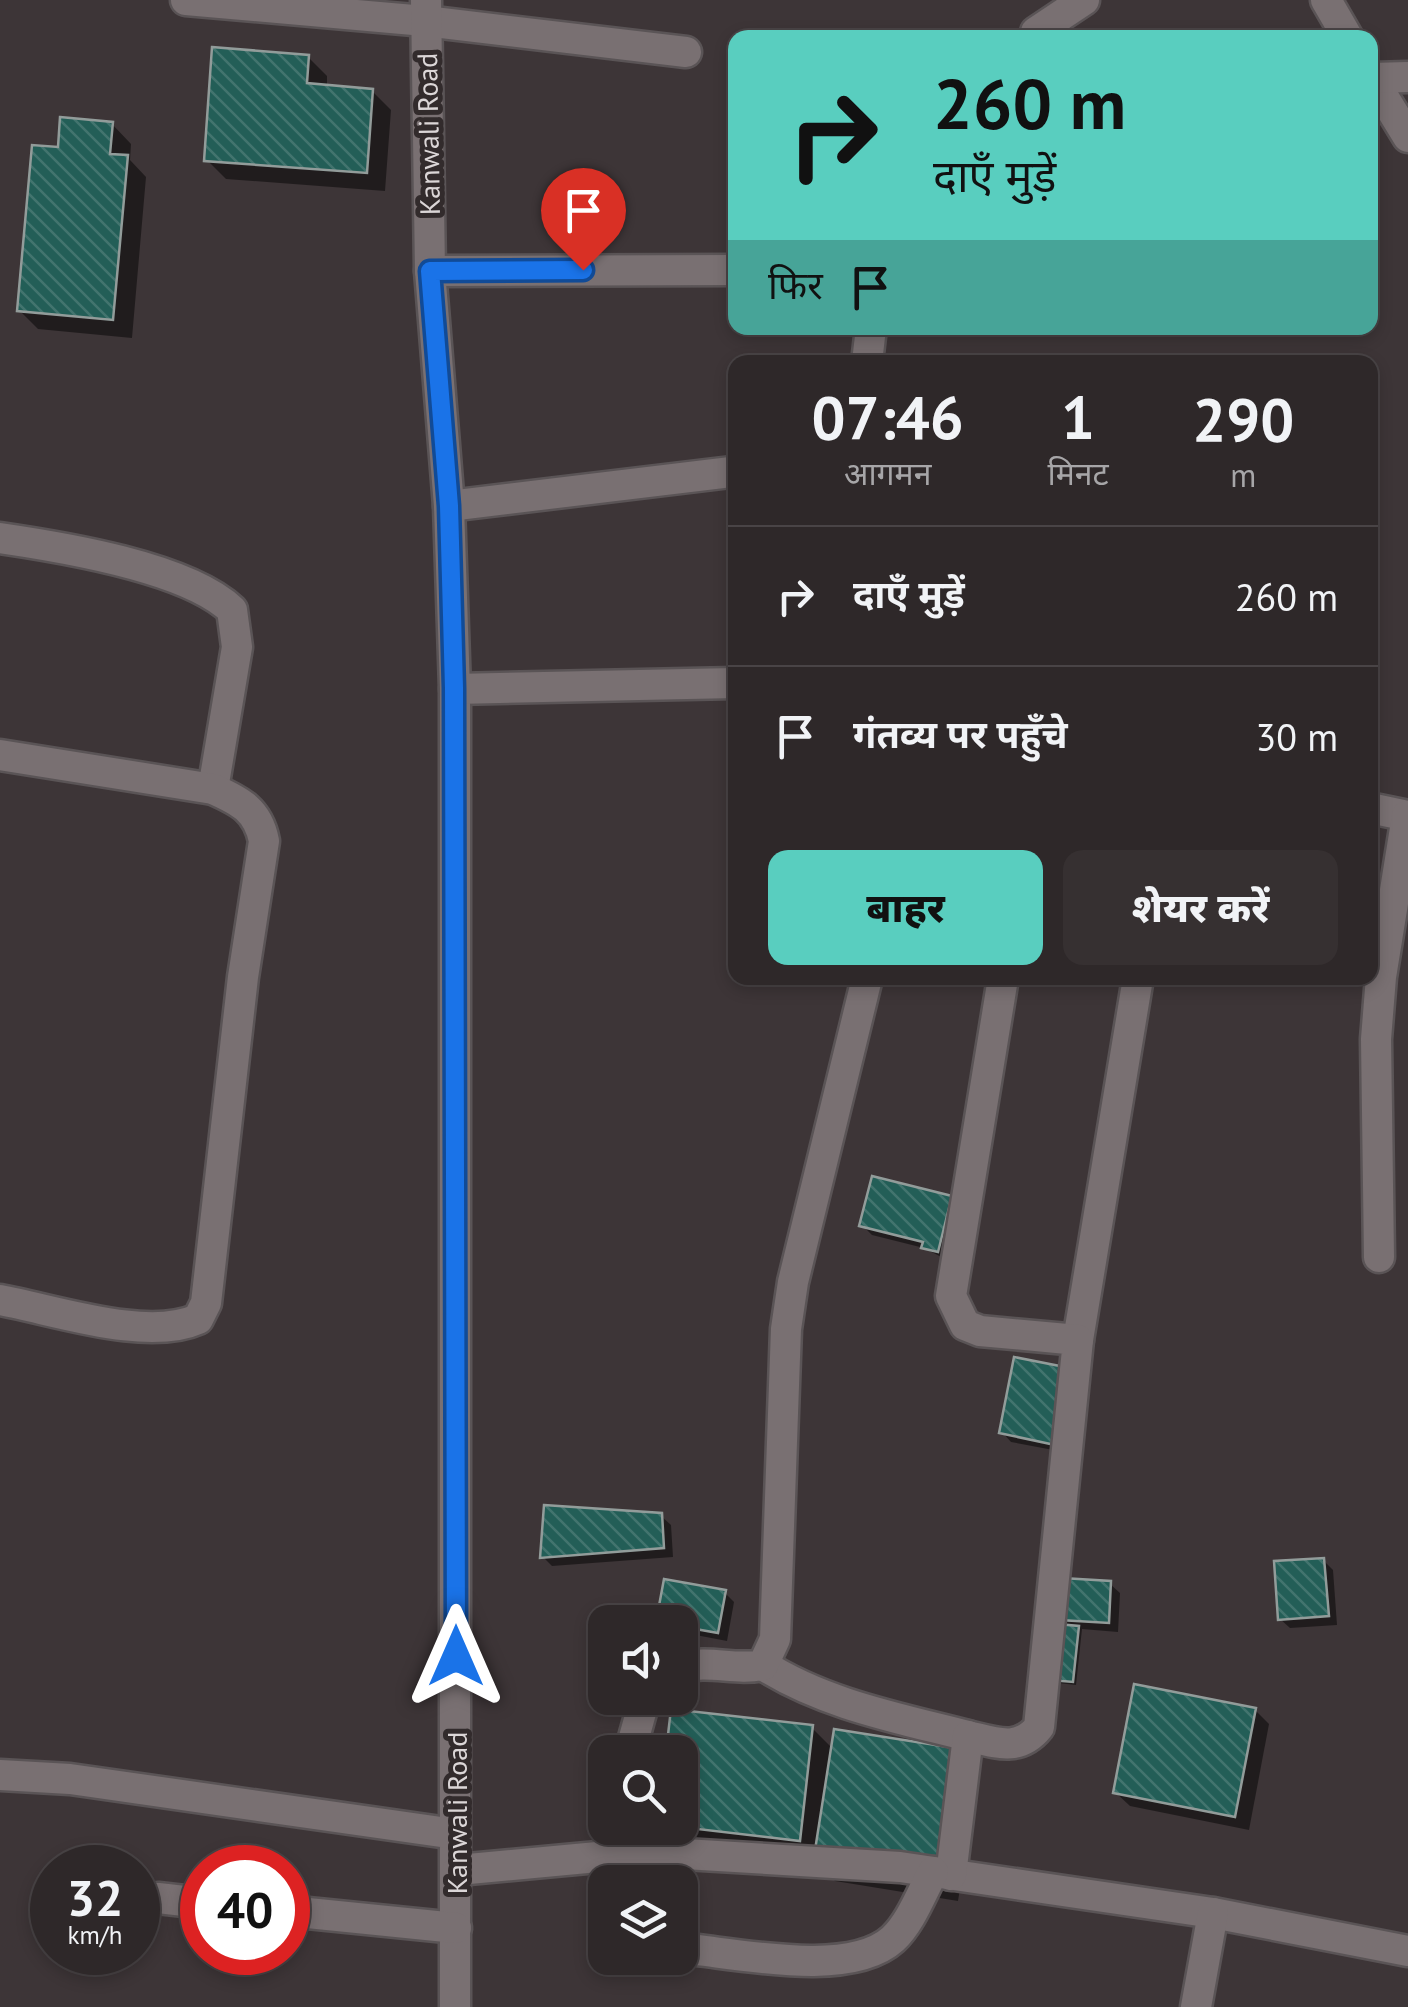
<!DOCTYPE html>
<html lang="hi">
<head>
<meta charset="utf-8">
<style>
	:root { --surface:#2e2829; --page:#363031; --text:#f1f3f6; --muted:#a7a6a8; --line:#494446; --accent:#59cebf }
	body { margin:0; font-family:"PT Sans","Noto Sans Devanagari",sans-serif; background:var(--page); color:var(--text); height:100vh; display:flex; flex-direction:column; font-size:38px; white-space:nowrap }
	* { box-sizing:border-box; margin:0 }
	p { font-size:32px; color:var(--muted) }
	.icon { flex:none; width:55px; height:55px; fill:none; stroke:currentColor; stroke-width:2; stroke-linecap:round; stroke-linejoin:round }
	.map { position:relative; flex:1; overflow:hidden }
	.side { position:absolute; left:728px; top:355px; width:650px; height:630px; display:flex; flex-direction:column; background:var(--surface); border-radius:20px; box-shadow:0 5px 15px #0003,0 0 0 2px var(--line) }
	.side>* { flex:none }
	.top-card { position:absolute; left:728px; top:30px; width:650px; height:305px; border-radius:20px; box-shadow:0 5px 15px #0003,0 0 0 2px var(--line); background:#59cebf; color:#111; overflow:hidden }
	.fabs { position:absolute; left:588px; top:1605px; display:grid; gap:20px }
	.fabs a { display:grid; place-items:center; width:110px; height:110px; border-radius:20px; background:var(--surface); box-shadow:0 5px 15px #0003,0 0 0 2px var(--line); font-size:50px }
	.speed { position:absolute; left:30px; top:1845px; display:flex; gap:20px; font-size:50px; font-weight:700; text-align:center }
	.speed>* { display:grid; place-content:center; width:130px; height:130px; border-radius:50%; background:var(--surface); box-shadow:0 5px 15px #0003,0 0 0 2px var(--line); line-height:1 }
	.speed small { font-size:25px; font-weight:400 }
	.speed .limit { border:15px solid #d22; background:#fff; color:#111 }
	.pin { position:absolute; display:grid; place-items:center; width:85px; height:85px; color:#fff; margin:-102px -42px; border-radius:50% 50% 50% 0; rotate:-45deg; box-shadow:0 0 10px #0007 }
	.pin .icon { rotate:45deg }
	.me { position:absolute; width:110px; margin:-55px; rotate:0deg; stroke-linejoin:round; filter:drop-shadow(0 0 8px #0008) }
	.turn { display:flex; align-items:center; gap:35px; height:210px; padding:0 40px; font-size:45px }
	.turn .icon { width:130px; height:130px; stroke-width:2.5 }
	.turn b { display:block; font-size:70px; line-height:85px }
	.then { display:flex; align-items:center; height:95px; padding:0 40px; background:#0003; gap:20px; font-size:38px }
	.eta { display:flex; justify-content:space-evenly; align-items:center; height:170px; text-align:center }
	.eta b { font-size:60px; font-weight:800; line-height:70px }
	.button { display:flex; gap:20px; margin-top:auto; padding:20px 40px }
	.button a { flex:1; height:115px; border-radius:20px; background:var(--accent); color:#111; font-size:40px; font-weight:800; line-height:115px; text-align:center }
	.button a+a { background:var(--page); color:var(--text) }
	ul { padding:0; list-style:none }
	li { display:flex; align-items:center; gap:30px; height:140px; padding:0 40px; border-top:2px solid var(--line) }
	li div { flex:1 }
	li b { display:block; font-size:38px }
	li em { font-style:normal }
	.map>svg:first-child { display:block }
	.shadow { fill:#0007 }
	.building { fill:url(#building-back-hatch); stroke:#929c9a; stroke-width:2.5 }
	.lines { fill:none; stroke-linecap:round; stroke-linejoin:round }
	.minor-casing { stroke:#5a5456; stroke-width:35 }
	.minor { stroke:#797072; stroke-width:30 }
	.route-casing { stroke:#114b97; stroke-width:25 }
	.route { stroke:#1a73e8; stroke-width:18 }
	.labels { text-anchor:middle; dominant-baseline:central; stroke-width:10; stroke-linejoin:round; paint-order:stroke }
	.street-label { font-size:28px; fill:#dbd6d7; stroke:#322b2c }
</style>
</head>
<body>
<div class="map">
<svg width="1408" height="2007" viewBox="0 0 1408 2007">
	<defs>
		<pattern id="building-back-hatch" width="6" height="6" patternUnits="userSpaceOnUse" patternTransform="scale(2.5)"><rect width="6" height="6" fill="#235e57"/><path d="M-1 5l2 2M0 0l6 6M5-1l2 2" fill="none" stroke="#42746e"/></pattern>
	</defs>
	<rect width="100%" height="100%" fill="#3d3537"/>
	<g class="shadow">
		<path d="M 308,57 L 327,76 L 327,88 L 372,91 L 391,110 L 385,191 L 226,179 L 207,160 Z"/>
		<path d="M 112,124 L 131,144 L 130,160 L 146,177 L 132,338 L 38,329 L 19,310 L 60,150 Z"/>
		<path d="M 950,1198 L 960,1207 L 947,1260 L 924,1248 L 872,1235 L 862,1225 Z"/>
		<path d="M 1069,1371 L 1064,1452 L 1011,1442 L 1002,1432 Z"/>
		<path d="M 661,1516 L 671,1525 L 673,1557 L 552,1566 L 543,1557 Z"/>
		<path d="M 1323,1560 L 1333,1570 L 1337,1625 L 1290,1628 L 1280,1619 Z"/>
		<path d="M 1110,1584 L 1120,1593 L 1118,1632 L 1082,1629 L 1076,1685 L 1058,1683 L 1071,1628 L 1062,1619 Z"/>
		<path d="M 725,1593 L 734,1602 L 727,1641 L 680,1632 L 680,1622 Z"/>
		<path d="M 1255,1710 L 1269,1724 L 1249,1830 L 1130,1806 L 1115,1792 Z"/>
		<path d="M 673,1711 L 812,1728 L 833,1749 L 979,1771 L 958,1901 L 835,1881 L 816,1862 L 680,1843 L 664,1828 L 680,1828 L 680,1752 L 669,1752 Z"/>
	</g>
	<g class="building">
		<path d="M 212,47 L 309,55 L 307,83 L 373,89 L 367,173 L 204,161 Z"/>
		<path d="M 60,117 L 113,122 L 110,154 L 128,155 L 113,320 L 17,311 L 32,145 L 58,147 Z"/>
		<path d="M 872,1176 L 952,1196 L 938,1252 L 921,1248 L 923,1242 L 859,1226 Z"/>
		<path d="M 1014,1357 L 1070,1368 L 1055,1445 L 999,1433 Z"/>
		<path d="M 544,1505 L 662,1513 L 664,1548 L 540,1558 Z"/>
		<path d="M 1324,1558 L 1329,1616 L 1278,1620 L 1274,1561 Z"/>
		<path d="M 1062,1578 L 1111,1581 L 1109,1623 L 1060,1620 Z"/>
		<path d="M 664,1579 L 726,1590 L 718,1633 L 656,1622 Z"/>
		<path d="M 1057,1624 L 1079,1626 L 1073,1682 L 1051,1680 Z"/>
		<path d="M 1134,1684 L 1256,1708 L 1235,1817 L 1113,1793 Z"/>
		<path d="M 671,1709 L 813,1725 L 800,1841 L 680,1827 L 680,1752 L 666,1752 Z"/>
		<path d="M 834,1729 L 961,1749 L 940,1884 L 813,1863 Z"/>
	</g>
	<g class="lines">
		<defs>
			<g id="minor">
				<path d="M 186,0 L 425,21 L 686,52"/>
				<path d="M 426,0 L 430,271 L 449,506 L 455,689 L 455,2007"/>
				<path d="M 1326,0 L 1348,38"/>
				<path d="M 1036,32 L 1084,0"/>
				<path d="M 1370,75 L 1408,137"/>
				<path d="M 1372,78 L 1408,77"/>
				<path d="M 430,271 L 735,270"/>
				<path d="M 867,362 L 871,328"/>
				<path d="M 449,506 L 731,472"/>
				<path d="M 0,538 C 62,547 187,567 232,610 L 237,647 L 213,789"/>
				<path d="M 455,689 L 735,683"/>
				<path d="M 0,755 L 213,789 C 240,801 258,810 264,841 L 243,977 L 206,1303 L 198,1319 C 147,1342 55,1310 0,1300"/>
				<path d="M 1370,808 L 1408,816"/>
				<path d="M 1379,1257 L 1376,1039 L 1381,977 L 1407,816"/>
				<path d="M 1078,1340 L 1138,978"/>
				<path d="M 763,1665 C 824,1704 898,1718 968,1736"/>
				<path d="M 680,1668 C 709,1659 734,1671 763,1665 L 775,1639 L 786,1329 L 793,1282 L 867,978"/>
				<path d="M 630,1752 L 645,1698"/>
				<path d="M 0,1775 L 70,1779 L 455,1834"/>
				<path d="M 614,1828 L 609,1855 L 615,1882"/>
				<path d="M 458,1870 L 651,1852 L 900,1867 L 1213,1913 L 1408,1951"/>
				<path d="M 951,1875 L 968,1736 C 997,1743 1019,1752 1039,1727 L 1078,1340 L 980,1331 L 965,1325 L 951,1296 L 1003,978"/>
				<path d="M 158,1898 L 202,1903"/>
				<path d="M 288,1911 L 456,1928"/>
				<path d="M 680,1948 C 736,1953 849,1979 893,1939 C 911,1922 921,1894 933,1872"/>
				<path d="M 1196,2007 L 1213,1913"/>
			</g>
		</defs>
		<use href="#minor" class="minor-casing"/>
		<use href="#minor" class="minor"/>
	</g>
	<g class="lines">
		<defs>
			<path id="route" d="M 456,1656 L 454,688 L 449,506 L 430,271 L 583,270"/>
		</defs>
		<use href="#route" class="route-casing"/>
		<use href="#route" class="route"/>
	</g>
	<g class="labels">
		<g class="street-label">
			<text transform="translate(428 134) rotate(-91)">Kanwali Road</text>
			<text transform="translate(456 1813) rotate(-90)">Kanwali Road</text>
		</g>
	</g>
</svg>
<div class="fabs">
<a><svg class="icon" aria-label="sound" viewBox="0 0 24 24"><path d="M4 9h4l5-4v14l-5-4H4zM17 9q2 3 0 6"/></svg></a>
<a><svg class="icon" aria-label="search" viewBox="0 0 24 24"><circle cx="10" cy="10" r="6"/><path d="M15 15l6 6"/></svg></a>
<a><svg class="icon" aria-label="layers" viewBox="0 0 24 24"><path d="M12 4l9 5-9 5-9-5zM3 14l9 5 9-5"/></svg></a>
</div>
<div class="speed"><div>32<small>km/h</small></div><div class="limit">40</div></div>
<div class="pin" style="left:583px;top:270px;background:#d93025"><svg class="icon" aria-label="arrive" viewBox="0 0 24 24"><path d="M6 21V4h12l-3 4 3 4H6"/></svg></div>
<svg class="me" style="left:456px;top:1656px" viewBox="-20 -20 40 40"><path d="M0-17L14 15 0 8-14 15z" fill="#1a73e8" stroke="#fff" stroke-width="4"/></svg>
<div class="top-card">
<div class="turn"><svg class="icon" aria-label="right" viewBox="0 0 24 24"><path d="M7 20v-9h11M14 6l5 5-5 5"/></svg><div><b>260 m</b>दाएँ मुड़ें</div></div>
<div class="then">फिर<svg class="icon" aria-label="arrive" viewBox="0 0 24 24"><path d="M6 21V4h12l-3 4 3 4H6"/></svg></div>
</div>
<section class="side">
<div class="eta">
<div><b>07:46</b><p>आगमन</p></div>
<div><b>1</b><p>मिनट</p></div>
<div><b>290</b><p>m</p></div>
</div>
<ul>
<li><svg class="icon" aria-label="right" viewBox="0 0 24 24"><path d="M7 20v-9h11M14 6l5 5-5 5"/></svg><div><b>दाएँ मुड़ें</b></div><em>260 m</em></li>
<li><svg class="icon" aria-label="arrive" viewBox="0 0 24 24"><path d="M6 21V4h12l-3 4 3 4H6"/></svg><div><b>गंतव्य पर पहुँचे</b></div><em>30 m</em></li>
</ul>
<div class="button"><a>बाहर</a><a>शेयर करें</a></div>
</section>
</div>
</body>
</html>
